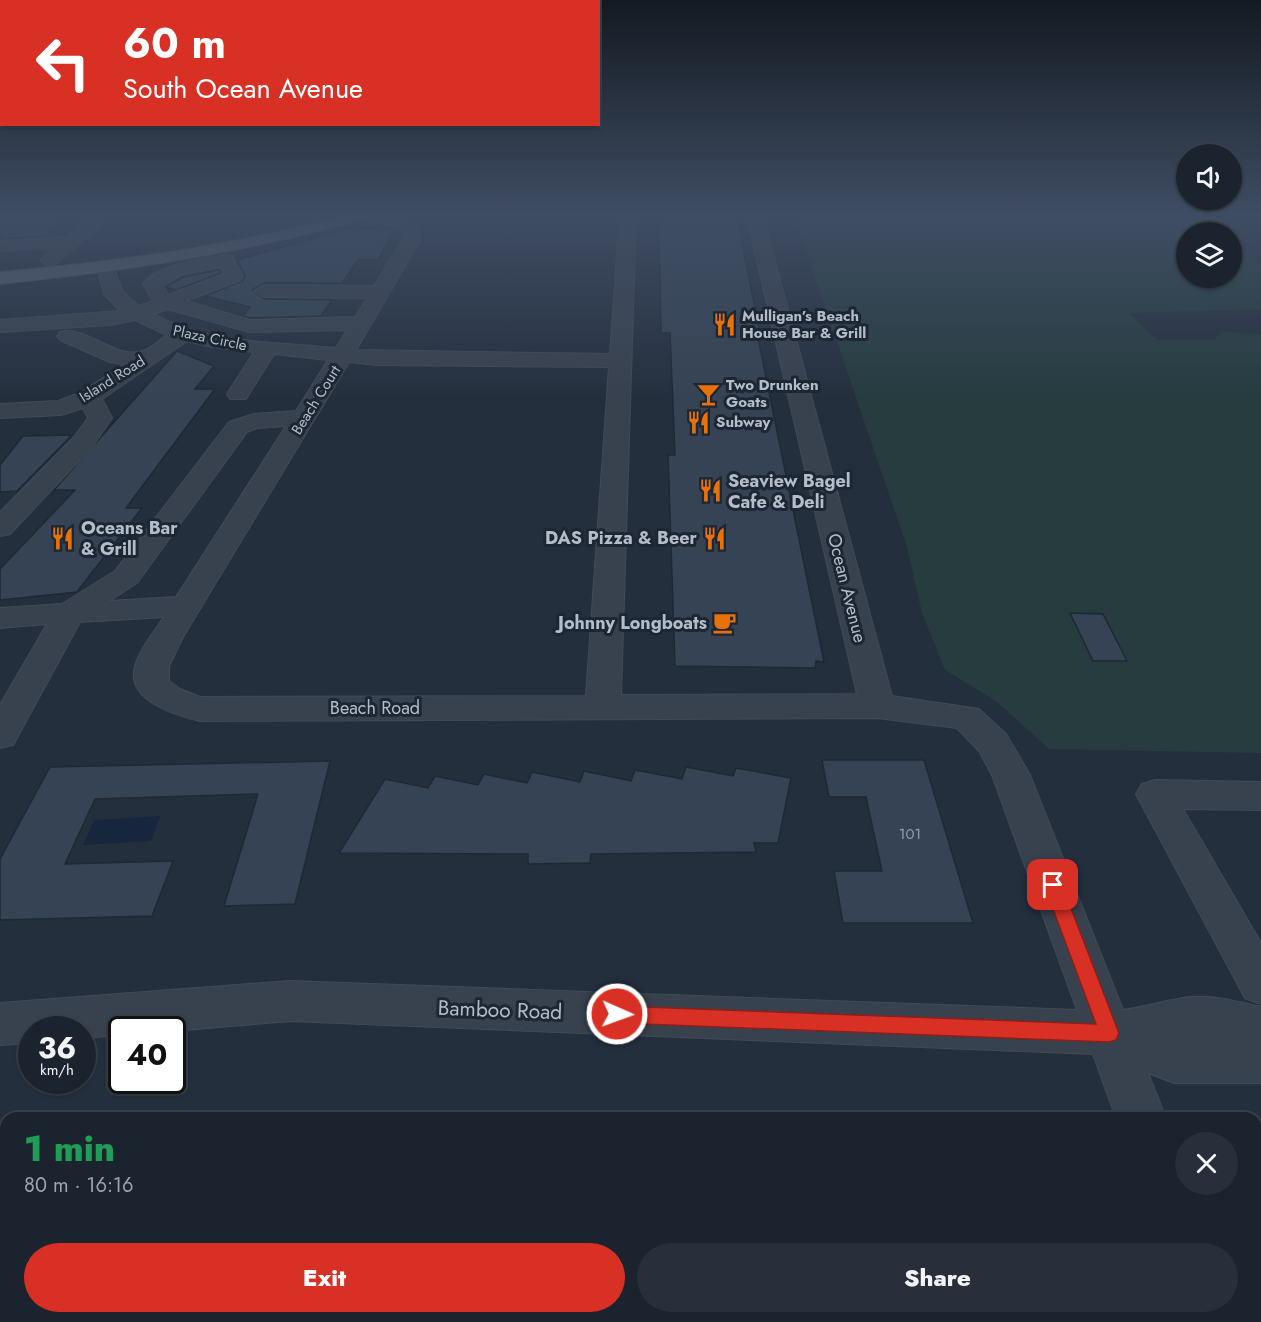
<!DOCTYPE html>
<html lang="en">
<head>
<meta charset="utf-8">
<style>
	:root { --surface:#1b232e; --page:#282f3a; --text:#f1f3f6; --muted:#a0a4aa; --line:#39404a; --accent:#d93025 }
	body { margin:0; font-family:Jost,sans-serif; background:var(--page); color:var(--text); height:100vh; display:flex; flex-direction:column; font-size:22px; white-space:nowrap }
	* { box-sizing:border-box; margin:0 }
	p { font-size:20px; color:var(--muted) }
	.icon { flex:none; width:33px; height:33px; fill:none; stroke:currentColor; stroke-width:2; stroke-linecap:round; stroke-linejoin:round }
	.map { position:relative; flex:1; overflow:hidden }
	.details { position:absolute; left:0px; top:1112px; width:1262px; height:212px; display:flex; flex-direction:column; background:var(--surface); border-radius:18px 18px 0 0; box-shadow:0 2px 4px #0004,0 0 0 2px var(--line) }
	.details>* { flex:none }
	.banner { position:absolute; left:0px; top:0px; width:600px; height:126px; box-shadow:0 2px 4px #0004,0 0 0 2px var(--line); background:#d93025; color:#fff; overflow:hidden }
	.controls { position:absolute; left:1176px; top:144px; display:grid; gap:12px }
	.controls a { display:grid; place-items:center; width:66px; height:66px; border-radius:50%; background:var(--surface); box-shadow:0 2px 4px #0004,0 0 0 2px var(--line); font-size:30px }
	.speed { position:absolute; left:18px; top:1016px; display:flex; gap:12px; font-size:30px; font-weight:700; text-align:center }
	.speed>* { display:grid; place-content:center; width:78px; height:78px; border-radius:50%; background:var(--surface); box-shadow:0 2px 4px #0004,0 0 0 2px var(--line); line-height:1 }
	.speed small { font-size:15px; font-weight:400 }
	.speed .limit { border:3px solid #111; border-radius:9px; background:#fff; color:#111 }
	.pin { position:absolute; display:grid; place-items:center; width:51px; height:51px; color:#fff; margin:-26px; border-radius:12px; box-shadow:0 3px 9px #0006 }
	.me { position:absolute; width:66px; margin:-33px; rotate:92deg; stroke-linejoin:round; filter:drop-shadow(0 0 4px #0008) }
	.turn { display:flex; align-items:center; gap:21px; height:126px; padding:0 24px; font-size:27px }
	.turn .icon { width:78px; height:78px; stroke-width:2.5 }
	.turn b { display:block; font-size:42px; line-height:51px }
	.round { display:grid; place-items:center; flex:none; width:63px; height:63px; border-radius:32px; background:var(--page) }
	.summary { display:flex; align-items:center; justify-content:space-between; height:102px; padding:0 24px }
	h1 { font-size:36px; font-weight:800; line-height:45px; color:#1e9e55 }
	.primary-button { display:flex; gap:12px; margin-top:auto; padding:12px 24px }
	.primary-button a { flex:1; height:69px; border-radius:36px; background:var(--accent); color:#fff; font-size:24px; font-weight:800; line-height:69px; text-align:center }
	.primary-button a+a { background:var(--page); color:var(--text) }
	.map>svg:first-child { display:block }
	.green { fill:#263c3f }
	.water { fill:#17263c }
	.building { fill:#364354; stroke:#1f2835; stroke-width:1.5 }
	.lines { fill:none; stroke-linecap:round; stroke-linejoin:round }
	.minor-casing { stroke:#414a57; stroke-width:2 }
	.major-casing { stroke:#414a57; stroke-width:2 }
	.minor { fill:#38414e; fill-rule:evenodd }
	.major { fill:#56606e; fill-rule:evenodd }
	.route { fill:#d93025; stroke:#8d1f18; stroke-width:1.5 }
	.labels { text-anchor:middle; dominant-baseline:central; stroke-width:6; stroke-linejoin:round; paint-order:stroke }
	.far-poi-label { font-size:15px; font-weight:bold; fill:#b4bcc9; stroke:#1d2633; text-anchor:start }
	.far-street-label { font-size:15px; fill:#b4bcc9; stroke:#1d2633 }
	.number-label { font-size:15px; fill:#929caa }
	.poi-label { font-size:18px; font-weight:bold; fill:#b4bcc9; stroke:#1d2633; text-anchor:start }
	.street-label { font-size:18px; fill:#b4bcc9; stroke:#1d2633 }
	.near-street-label { font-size:21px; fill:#b4bcc9; stroke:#1d2633 }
</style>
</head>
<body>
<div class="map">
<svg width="1261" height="1322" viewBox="0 0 1261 1322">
	<rect width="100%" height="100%" fill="#242f3e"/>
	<path class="green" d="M 793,213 L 1192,213 L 1220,232 L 1186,232 L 1186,278 L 1232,278 L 1232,242 L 1261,264 L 1261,309 L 1129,313 L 1157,340 L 1214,340 L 1221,332 L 1261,334 L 1261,753 L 1049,749 L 996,701 L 945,670 L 922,613 L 907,547 Z"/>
	<path class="water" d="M 160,816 L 151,841 L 83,845 L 94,820 Z"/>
	<g class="building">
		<path d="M 664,213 L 736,213 L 760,333 L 757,333 L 824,662 L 816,661 L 815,668 L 675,666 L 668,455 L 675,455 L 670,333 L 661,333 L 659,226 L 666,226 Z"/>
		<path d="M 0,214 L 66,214 L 47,229 L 50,236 L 0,239 Z"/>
		<path d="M 365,229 L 394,230 L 378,260 L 358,260 L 342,283 L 264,283 L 252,290 L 264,299 L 332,300 L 321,316 L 250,318 L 243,316 L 250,307 L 205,296 L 243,281 L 245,275 L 237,260 L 344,230 Z"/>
		<path d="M 219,270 L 221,273 L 176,290 L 166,287 L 183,277 Z"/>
		<path d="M 177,351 L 214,366 L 195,389 L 215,389 L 126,508 L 142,508 L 77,592 L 0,600 L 0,569 L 75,490 L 54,490 Z"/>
		<path d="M 72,435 L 17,491 L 0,492 L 0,465 L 23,436 Z"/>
		<path d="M 1070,613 L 1103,614 L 1127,661 L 1093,661 Z"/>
		<path d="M 822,760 L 924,760 L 973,923 L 843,923 L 834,871 L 882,871 L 866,797 L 829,797 Z"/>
		<path d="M 330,761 L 295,904 L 224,906 L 258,794 L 95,799 L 65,864 L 173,861 L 152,916 L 0,920 L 0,859 L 50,767 Z"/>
		<path d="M 686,767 L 733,776 L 736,768 L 791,778 L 778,843 L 754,843 L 756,852 L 591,854 L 590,863 L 528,864 L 528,854 L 339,853 L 385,779 L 428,788 L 435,776 L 478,785 L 484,774 L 527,783 L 532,772 L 580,782 L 584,771 L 631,781 L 635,770 L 682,779 Z"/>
	</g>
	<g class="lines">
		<defs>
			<g id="minor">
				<path d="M 97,213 L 115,213 L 55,265 L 49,266 L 40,261 L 54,248 L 0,251 L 0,241 L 67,237 Z"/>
				<path d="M 359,213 C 381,213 405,213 419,232 L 420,240 L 356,350 L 610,354 L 620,213 L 636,213 L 621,695 L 857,694 L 746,213 L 762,213 L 892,696 L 979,709 L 1006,734 L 1030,775 L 1123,1010 C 1143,1008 1162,1001 1183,998 C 1209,994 1235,1001 1261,1007 L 1261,1083 L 1174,1083 L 1148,1073 L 1166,1118 L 1116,1118 L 1093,1054 L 290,1021 L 172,1031 L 122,1029 L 122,1035 L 82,1038 L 82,1029 L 32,1029 L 32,1043 L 0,1045 L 0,1003 L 290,981 L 1077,1010 L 992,775 L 979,751 L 957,728 L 877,718 L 200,721 C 176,715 125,701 135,666 C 140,649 154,632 164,617 L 80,622 L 13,745 L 0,748 L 0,705 L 47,624 L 0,628 L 0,608 L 62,604 L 115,571 L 229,422 L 254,414 L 296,411 L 328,360 L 274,354 L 246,399 L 230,399 L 227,394 L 254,352 L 213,347 L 187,341 L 102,399 L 112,418 L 92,447 L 10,534 L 0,536 L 0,512 L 74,437 L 88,418 L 83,408 L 61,415 L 0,418 L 0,404 L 58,401 L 82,392 L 124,364 L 110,362 L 60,340 L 57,336 L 60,332 C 88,325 114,360 143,351 C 151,349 160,340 167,335 L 135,320 L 110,325 L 0,332 L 0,320 L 120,311 L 104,294 L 97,267 L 100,263 L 112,263 L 123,292 L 139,306 L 153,301 L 143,284 C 156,264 204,259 226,255 L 232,256 L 243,276 L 241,280 L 186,301 L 250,320 L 355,317 L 367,298 L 264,297 L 254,291 L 264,285 L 374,286 L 402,240 L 403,233 L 396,227 L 360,217 ZM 220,267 L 224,274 L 168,295 L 163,286 L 182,275 ZM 168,309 L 249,332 L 347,330 L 336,348 C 276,342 207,344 154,314 ZM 349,362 L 377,365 L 609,367 L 586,696 L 200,697 L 180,689 L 169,681 L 169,666 L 183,637 ZM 286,426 L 176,597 L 109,601 L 137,583 L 247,432 L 257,428 Z"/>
				<path d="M 1155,780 L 1261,782 L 1261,810 L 1183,809 L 1261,943 L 1261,1004 L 1245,998 L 1136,794 L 1142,784 Z"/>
				<path d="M 1187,1317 L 1245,1317 L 1247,1322 L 1189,1322 Z"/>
			</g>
			<path id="major" d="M 351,213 L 376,213 L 374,216 C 251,252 127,271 0,284 L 0,272 C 119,261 236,246 351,213 Z"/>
		</defs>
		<use href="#minor" class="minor-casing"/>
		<use href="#major" class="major-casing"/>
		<use href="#minor" class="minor"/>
		<use href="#major" class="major"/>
	</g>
	<linearGradient id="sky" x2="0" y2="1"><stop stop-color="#141a22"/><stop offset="0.54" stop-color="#3f4d63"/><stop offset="1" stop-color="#3f4d63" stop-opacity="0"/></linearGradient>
	<rect width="1261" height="398" fill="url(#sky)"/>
	<path class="route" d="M 1053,879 L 1059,881 L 1062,885 L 1119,1033 L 1116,1040 L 1109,1042 L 617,1023 L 610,1020 L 608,1014 L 610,1008 L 617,1006 L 1096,1024 L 1044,885 L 1047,881 Z"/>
	<defs>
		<symbol id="restaurant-bare" viewBox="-9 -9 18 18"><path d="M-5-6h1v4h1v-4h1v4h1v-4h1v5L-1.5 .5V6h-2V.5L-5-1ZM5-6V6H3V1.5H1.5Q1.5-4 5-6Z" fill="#e8710a" stroke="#1d2633" stroke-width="2.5" paint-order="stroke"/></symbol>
		<symbol id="bar-bare" viewBox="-9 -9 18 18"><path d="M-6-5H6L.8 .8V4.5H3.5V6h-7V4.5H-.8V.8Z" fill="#e8710a" stroke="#1d2633" stroke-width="2.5" paint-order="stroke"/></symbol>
		<symbol id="cafe-bare" viewBox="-9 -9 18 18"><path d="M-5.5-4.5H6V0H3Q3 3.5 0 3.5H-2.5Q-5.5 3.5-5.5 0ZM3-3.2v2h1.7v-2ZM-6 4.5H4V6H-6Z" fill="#e8710a" stroke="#1d2633" stroke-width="2.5" paint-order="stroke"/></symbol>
	</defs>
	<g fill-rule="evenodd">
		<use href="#restaurant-bare" x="708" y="308" width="33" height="33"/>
		<use href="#bar-bare" x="692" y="378" width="33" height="33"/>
		<use href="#restaurant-bare" x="682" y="406" width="33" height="33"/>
		<use href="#restaurant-bare" x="694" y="474" width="33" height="33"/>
		<use href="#restaurant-bare" x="46" y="522" width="33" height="33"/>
		<use href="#restaurant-bare" x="698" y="522" width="33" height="33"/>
		<use href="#cafe-bare" x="708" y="606" width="33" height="33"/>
	</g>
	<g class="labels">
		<g class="far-poi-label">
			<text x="742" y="316">Mulligan’s Beach<tspan x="742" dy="17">House Bar &amp; Grill</tspan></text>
			<text x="726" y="385">Two Drunken<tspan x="726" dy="17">Goats</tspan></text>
			<text x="716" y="422">Subway</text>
		</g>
		<g class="far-street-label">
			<text transform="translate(210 338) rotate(12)">Plaza Circle</text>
			<text transform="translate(112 379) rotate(-32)">Island Road</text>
			<text transform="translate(316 400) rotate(-58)">Beach Court</text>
		</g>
		<g class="number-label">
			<text x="910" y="834">101</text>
		</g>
		<g class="poi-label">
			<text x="728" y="481">Seaview Bagel<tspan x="728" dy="21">Cafe &amp; Deli</tspan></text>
			<text x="81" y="528">Oceans Bar<tspan x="81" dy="21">&amp; Grill</tspan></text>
			<text x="697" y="538" text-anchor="end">DAS Pizza &amp; Beer</text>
			<text x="707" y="623" text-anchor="end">Johnny Longboats</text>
		</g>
		<g class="street-label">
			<text transform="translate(847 588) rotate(76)">Ocean Avenue</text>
			<text x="375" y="708">Beach Road</text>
		</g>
		<g class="near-street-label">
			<text transform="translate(500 1010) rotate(2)">Bamboo Road</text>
		</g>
	</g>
</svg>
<div class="controls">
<a><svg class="icon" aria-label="sound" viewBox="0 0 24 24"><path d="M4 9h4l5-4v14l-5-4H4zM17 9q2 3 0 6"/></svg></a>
<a><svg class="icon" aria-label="layers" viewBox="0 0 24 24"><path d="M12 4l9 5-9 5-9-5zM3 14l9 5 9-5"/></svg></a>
</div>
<div class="speed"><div>36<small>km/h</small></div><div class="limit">40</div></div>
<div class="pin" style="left:1053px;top:885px;background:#d93025"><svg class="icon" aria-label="arrive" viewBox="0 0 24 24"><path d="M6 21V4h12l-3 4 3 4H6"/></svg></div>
<svg class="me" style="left:617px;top:1014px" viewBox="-20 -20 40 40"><circle r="17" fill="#d93025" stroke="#fff" stroke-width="3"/><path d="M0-11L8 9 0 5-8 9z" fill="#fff"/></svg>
<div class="banner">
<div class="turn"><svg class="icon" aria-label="left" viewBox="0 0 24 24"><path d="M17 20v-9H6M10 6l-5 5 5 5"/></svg><div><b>60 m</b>South Ocean Avenue</div></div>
</div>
<section class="details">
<div class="summary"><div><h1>1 min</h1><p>80 m · 16:16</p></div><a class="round"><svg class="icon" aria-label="close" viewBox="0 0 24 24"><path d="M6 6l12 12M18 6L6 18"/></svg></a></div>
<div class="primary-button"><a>Exit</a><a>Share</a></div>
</section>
</div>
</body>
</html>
